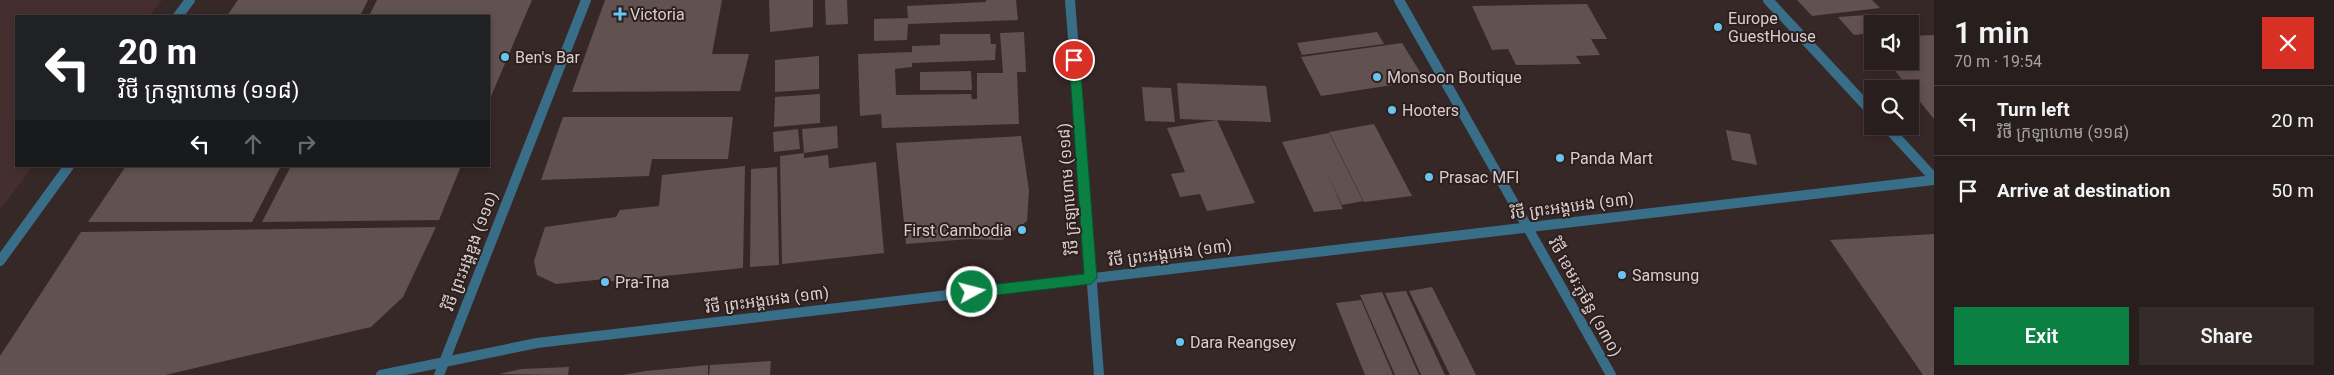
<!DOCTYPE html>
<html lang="en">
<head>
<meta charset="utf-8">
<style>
	:root { --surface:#291e1e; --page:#352b2b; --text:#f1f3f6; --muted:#a5a2a4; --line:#453c3c; --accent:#0b8043 }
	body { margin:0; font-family:Roboto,"Noto Sans Khmer",sans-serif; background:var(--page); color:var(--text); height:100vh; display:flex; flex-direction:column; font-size:19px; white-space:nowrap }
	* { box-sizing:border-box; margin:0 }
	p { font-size:16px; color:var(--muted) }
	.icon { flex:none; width:28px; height:28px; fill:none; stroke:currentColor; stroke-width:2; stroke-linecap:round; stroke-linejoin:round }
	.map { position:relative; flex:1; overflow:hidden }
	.panel { display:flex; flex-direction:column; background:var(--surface); width:400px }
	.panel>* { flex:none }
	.guide { position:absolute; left:15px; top:15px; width:475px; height:152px; border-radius:0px; box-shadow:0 2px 8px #0003,0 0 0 1px var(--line); background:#202124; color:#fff; overflow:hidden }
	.buttons { position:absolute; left:1864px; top:15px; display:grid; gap:10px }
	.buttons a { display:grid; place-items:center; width:55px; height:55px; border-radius:0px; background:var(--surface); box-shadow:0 2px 8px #0003,0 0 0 1px var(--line); font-size:25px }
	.pin { position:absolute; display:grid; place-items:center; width:42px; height:42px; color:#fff; margin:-21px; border:2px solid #fff; border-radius:50%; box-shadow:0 1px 5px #0007 }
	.me { position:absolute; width:55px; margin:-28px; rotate:83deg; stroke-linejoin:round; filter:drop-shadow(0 0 4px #0008) }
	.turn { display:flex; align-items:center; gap:18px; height:105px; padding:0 20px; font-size:22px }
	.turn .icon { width:65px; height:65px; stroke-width:2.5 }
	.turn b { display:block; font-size:35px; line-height:42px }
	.lanes { display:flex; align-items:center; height:48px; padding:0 20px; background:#0003; justify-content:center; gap:25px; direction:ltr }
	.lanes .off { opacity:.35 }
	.round { display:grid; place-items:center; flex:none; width:52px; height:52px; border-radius:0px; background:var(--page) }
	.overview { display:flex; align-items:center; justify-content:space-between; height:85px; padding:0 20px }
	h1 { font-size:30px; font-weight:600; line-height:38px }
	.button { display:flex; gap:10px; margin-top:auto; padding:10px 20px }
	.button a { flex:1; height:58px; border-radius:0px; background:var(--accent); color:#fff; font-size:20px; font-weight:600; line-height:58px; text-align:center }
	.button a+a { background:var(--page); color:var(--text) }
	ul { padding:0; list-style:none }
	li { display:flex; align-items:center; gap:15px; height:70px; padding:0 20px; border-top:1px solid var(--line) }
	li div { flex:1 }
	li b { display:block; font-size:19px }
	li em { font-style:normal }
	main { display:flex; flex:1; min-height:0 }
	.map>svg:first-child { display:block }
	.built { fill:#452f2e }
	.building { fill:#615150 }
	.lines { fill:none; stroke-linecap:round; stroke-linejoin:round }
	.minor { stroke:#396e88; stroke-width:10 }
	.tertiary { stroke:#396e88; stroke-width:10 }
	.route { fill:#0b8043; stroke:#07532c }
	.poi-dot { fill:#68c4f0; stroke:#2d1f1e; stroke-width:2 }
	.labels { text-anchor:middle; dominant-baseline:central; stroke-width:4; stroke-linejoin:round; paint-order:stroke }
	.poi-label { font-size:16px; fill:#d8cece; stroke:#2d1f1e; text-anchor:start }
	.street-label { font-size:16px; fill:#d8cece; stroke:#2d1f1e }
</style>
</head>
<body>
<main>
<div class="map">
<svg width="1934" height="375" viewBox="0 0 1934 375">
	<rect width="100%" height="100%" fill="#372828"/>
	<path class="built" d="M 0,0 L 162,0 L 149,16 L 16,16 L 16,166 L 33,166 L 0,210 Z"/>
	<g class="building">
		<path d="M 238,0 L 368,0 L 360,16 L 227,16 Z"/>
		<path d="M 377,0 L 532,0 L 489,101 L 489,16 L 369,16 Z"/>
		<path d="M 605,0 L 722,0 L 712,54 L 749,54 L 740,91 L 572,92 Z"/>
		<path d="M 769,0 L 813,0 L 813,27 L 770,32 Z"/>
		<path d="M 825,0 L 847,0 L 848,24 L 826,25 Z"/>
		<path d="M 986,0 L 1016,0 L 1018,20 L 908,24 L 907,40 L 874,41 L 874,19 L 908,18 L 907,6 L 986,2 Z"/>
		<path d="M 1797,0 L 1872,0 L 1880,8 L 1812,16 Z"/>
		<path d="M 1587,4 L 1607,39 L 1591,39 L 1600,55 L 1576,56 L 1581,64 L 1516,65 L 1508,49 L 1492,50 L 1472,6 Z"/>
		<path d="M 1867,15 L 1875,24 L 1872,24 L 1872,33 L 1854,35 L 1838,17 Z"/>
		<path d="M 1024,32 L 1026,72 L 1017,72 L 1019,124 L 882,128 L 881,114 L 860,116 L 858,54 L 912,52 L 912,46 L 940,45 L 940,34 L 990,34 L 991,44 L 996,44 L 995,60 L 912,63 L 912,67 L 895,69 L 896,95 L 971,94 L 972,99 L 977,99 L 977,73 L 1003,73 L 1000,33 Z"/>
		<path d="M 1377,32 L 1384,44 L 1302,55 L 1297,43 Z"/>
		<path d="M 1934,35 L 1934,119 L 1887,61 L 1910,61 L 1910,36 Z"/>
		<path d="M 1402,43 L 1425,80 L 1321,96 L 1301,57 Z"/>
		<path d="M 819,56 L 819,89 L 775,92 L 775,60 Z"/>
		<path d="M 971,71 L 972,90 L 920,90 L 920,72 Z"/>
		<path d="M 1177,83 L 1266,86 L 1271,122 L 1180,119 Z"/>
		<path d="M 1142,87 L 1171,88 L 1175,122 L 1145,121 Z"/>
		<path d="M 820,94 L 820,123 L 774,127 L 775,97 Z"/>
		<path d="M 563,117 L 733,117 L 728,159 L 652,159 L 649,176 L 541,180 Z"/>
		<path d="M 1217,120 L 1255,203 L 1207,211 L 1200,194 L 1180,197 L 1171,174 L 1185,172 L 1167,128 Z"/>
		<path d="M 1374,124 L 1412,196 L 1364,202 L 1329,132 Z"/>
		<path d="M 837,126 L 838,148 L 804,153 L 804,158 L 828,155 L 829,168 L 876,162 L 884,253 L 782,264 L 780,156 L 804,153 L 802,129 Z"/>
		<path d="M 798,129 L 800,149 L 774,152 L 773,132 Z"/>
		<path d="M 1726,130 L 1750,134 L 1757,165 L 1732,160 Z"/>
		<path d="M 1329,133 L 1363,201 L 1342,205 L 1328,175 L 1343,209 L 1314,212 L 1282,142 Z"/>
		<path d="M 1021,136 L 1029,191 L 1027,221 L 1002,240 L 969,239 L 906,244 L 896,143 Z"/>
		<path d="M 126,166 L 281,166 L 252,222 L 88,222 Z"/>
		<path d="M 291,166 L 461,166 L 439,220 L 262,222 Z"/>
		<path d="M 745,166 L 743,268 L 605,282 L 605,279 L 556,284 L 537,275 L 534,261 L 545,227 L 616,217 L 620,210 L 659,206 L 662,175 Z"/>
		<path d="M 777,167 L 779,265 L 750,267 L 751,169 Z"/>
		<path d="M 436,227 L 403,297 L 371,327 L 165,375 L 0,375 L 0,356 L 81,232 Z"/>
		<path d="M 1934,234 L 1934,375 L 1923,375 L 1830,240 Z"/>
		<path d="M 1432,287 L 1476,375 L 1450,375 L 1409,291 Z"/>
		<path d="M 1406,291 L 1445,375 L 1421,375 L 1385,293 Z"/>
		<path d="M 1382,292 L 1419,375 L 1395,375 L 1360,295 Z"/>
		<path d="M 1361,300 L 1393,375 L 1365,375 L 1336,303 Z"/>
		<path d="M 771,361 L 770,375 L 709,375 L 710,365 Z"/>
		<path d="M 708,365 L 708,375 L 622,375 L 646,371 Z"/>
		<path d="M 569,367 L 568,375 L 499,374 L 521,369 Z"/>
	</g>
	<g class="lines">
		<g class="minor">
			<path d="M 1070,0 L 1099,375"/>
			<path d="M 439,375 L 586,0"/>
		</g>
		<g class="tertiary">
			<path d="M 1399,0 L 1611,375"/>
			<path d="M 1768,0 L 1872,112"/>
			<path d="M 178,16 L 190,0"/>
			<path d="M 1886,126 L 1934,178"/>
			<path d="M 0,261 L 69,166"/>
			<path d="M 381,375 L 537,343 L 1934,180"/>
		</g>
	</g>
	<path class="route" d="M 1074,56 L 1080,60 L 1097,278 L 1091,284 L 972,298 L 968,296 L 966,292 L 968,289 L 972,287 L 1084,274 L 1069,60 Z"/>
	<g class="poi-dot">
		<path d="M617.5 6.5h5v5h5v5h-5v5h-5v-5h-5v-5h5z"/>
		<circle cx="1718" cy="27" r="5"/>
		<circle cx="505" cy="57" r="5"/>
		<circle cx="1377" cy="77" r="5"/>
		<circle cx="1392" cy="110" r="5"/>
		<circle cx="1560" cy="158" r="5"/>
		<circle cx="1429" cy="177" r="5"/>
		<circle cx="1022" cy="230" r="5"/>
		<circle cx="1622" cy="275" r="5"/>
		<circle cx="605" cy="282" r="5"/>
		<circle cx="1180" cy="342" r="5"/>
	</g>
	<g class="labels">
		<g class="poi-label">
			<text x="630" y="14">Victoria</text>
			<text x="1728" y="18">Europe<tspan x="1728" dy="18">GuestHouse</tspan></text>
			<text x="515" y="57">Ben's Bar</text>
			<text x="1387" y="77">Monsoon Boutique</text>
			<text x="1402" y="110">Hooters</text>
			<text x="1570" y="158">Panda Mart</text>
			<text x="1439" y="177">Prasac MFI</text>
			<text x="1012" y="230" text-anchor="end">First Cambodia</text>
			<text x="1632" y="275">Samsung</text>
			<text x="615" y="282">Pra-Tna</text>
			<text x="1190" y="342">Dara Reangsey</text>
		</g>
		<g class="street-label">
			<text transform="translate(1068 189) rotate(-94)">វិថី ក្រឡាហោម (១១៨)</text>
			<text transform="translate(1572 206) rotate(-7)">វិថី ព្រះអង្គអេង (១៣)</text>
			<text transform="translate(470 251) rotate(-69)">វិថី ព្រះអង្គឌួង (១១០)</text>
			<text transform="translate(1170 253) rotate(-7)">វិថី ព្រះអង្គអេង (១៣)</text>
			<text transform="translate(1585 297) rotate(61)">វិថី ខេមរៈភូមិន្ធ (១៣០)</text>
			<text transform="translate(767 300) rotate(-7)">វិថី ព្រះអង្គអេង (១៣)</text>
		</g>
	</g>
</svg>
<div class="buttons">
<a><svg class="icon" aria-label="sound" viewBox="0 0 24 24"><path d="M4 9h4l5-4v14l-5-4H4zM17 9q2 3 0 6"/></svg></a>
<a><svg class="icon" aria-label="search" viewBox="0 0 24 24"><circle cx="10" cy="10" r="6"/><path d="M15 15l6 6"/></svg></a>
</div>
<div class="pin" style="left:1074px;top:60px;background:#d93025"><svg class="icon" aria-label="arrive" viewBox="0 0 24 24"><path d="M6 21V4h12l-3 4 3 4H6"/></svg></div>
<svg class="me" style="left:972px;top:292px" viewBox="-20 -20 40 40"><circle r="17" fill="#0b8043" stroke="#fff" stroke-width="3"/><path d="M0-11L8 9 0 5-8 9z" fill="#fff"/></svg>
<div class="guide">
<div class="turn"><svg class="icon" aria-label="left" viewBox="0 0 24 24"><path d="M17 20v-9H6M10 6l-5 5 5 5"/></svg><div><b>20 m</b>វិថី ក្រឡាហោម (១១៨)</div></div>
<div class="lanes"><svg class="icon" aria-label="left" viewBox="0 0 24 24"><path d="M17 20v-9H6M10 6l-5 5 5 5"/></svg><svg class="icon off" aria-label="ahead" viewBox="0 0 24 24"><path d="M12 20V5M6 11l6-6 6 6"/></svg><svg class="icon off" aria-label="right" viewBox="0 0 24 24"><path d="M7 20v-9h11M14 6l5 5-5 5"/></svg></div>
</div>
</div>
<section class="panel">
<div class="overview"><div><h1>1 min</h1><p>70 m · 19:54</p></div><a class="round" style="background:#d93025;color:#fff"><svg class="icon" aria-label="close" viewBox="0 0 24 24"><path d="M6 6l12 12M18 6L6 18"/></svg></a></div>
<ul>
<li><svg class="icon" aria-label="left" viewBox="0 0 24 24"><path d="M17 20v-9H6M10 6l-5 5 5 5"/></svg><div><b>Turn left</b><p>វិថី ក្រឡាហោម (១១៨)</p></div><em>20 m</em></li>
<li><svg class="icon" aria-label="arrive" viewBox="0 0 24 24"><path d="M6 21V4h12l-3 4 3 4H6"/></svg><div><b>Arrive at destination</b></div><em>50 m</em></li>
</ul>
<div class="button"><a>Exit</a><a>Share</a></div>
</section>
</main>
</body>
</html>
